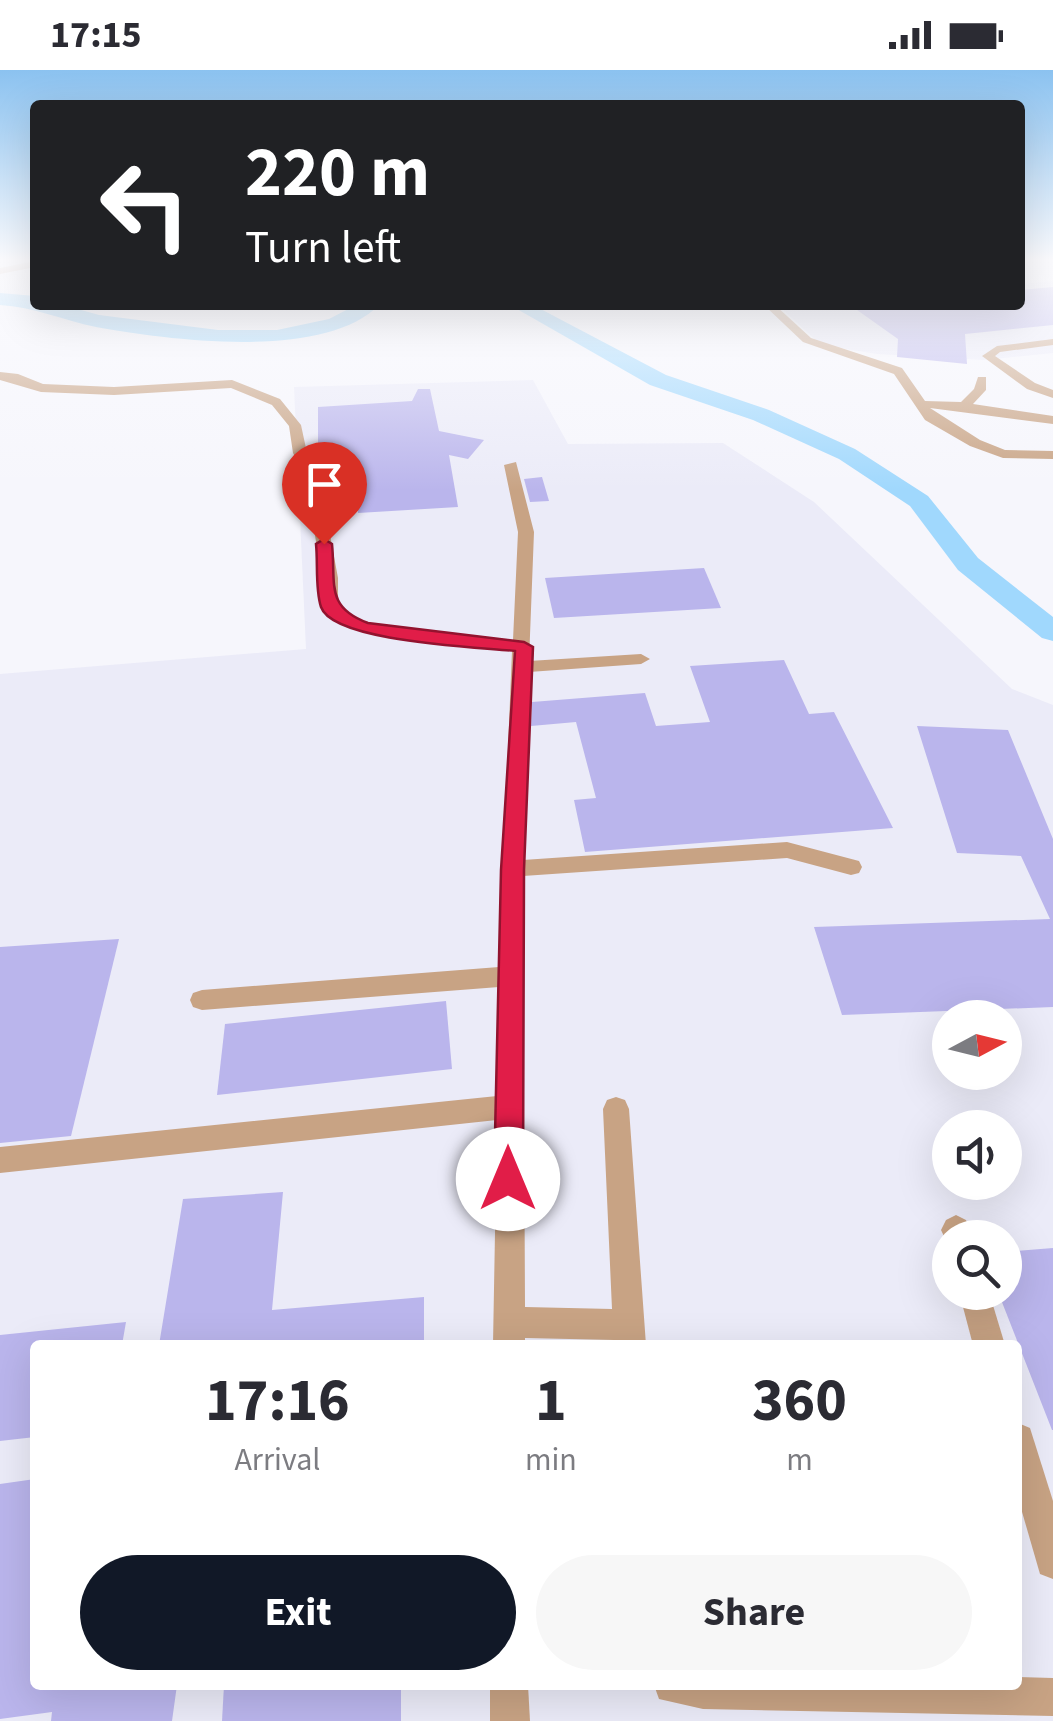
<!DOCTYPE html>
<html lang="en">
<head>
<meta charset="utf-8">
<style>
	:root { --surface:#fff; --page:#f7f7f7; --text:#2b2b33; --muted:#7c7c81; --accent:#111827 }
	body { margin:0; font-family:"Source Sans 3",sans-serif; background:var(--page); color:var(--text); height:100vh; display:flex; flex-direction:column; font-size:38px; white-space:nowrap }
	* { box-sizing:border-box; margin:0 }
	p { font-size:32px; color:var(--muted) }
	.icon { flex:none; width:55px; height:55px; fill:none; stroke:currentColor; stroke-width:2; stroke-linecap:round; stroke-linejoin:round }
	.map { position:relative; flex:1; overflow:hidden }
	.drawer { position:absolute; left:30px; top:1270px; width:992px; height:350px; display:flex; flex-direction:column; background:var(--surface); border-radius:10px; box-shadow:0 10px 40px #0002 }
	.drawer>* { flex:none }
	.guide { position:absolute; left:30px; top:30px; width:995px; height:210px; border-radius:10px; box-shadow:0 10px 40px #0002; background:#202124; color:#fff; overflow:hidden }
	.needle { width:65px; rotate:83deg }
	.fabs { position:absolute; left:932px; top:930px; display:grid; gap:20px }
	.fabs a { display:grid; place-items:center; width:90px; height:90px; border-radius:50%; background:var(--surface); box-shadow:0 10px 40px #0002; font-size:50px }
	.pin { position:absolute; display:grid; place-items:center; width:85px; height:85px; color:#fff; margin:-102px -42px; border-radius:50% 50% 50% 0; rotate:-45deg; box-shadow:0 0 10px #0007 }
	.pin .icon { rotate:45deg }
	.me { position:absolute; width:110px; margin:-55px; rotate:0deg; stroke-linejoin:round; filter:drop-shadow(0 0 8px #0008) }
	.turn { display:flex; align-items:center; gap:35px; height:210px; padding:0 50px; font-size:45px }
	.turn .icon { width:130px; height:130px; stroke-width:2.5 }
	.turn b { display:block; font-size:70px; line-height:85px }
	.eta { display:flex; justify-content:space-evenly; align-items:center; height:170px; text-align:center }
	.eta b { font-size:60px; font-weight:700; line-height:70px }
	.action { display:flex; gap:20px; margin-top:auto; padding:20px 50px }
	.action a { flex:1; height:115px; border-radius:60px; background:var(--accent); color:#fff; font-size:40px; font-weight:700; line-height:115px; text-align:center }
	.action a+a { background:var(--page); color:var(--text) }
	.status { display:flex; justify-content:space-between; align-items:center; height:70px; padding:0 50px; background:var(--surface); direction:ltr }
	.status svg { height:28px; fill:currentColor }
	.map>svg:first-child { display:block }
	.built { fill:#ebebf8; fill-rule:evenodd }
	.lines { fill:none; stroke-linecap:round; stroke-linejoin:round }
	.river { fill:#a0d8fd; fill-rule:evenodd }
	.building { fill:#bab5ec }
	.minor { fill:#c8a384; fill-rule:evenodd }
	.route { fill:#e11d48; stroke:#92132f; stroke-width:2.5 }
</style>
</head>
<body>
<div class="status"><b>17:15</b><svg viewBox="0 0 49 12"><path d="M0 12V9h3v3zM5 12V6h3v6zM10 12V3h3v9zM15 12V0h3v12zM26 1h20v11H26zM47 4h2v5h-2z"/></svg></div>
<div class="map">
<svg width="1053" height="1651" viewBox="0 0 1053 1651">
	<rect width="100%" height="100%" fill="#f6f6fc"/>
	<g class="built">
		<path d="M 1053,211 L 1053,283 L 984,290 L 877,284 L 821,275 L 780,237 L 1020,235 L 1020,214 Z"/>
		<path d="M 533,310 L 568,374 L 723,373 L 814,432 L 1012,619 L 1053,635 L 1053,1651 L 0,1651 L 0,604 L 306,579 L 294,317 ZM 950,948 L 1005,948 L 1005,1002 L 950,1002 ZM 950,1058 L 1005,1058 L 1005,1112 L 950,1112 ZM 950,1168 L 1005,1168 L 1005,1222 L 950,1222 ZM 35,1275 L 1018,1275 L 1018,1615 L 35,1615 Z"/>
	</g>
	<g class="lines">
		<g class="river">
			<path d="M 0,223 L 35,226 L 35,235 L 63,235 L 99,245 L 218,260 L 277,260 L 329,249 L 356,235 L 379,235 C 324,291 168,270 96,257 C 63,250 34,237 0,235 Z"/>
			<path d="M 510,235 L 533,235 L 666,305 L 769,340 L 855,379 L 928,426 L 978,488 L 1053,547 L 1053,571 L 1042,568 L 958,500 L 910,436 L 839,389 L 753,350 L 650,315 Z"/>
		</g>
	</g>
	<g class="building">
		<path d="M 1053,217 L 1053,255 L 965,264 L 967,294 L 897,287 L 898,269 L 850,235 L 1020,235 L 1020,220 Z"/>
		<path d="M 418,319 L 430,319 L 439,361 L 484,370 L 468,389 L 449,385 L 458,437 L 358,443 L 358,438 L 330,440 L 330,414 L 324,414 L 318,395 L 318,337 L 412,331 Z"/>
		<path d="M 542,407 L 549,431 L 530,432 L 524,409 Z"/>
		<path d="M 704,498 L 721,538 L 554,548 L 545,508 Z"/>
		<path d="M 784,590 L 809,644 L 834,642 L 893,758 L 585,782 L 574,730 L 596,728 L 576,652 L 531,656 L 532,632 L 645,623 L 656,656 L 710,652 L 690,596 Z"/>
		<path d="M 917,656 L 1008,660 L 1053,769 L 1053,937 L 842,945 L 814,857 L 1050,849 L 1021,786 L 957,783 Z"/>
		<path d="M 119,869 L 71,1066 L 0,1073 L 0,877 Z"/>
		<path d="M 446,931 L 452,999 L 217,1025 L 225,954 Z"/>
		<path d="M 283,1122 L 272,1240 L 424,1227 L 424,1275 L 159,1275 L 183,1129 Z"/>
		<path d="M 1053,1178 L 1053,1360 L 1052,1360 L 998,1222 L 1005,1222 L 1005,1182 Z"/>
		<path d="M 126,1252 L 122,1275 L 35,1275 L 35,1367 L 0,1371 L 0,1265 Z"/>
		<path d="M 35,1409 L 35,1615 L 177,1615 L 172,1651 L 51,1651 L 52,1642 L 0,1649 L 0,1414 Z"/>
		<path d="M 224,1615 L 401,1615 L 401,1651 L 222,1651 Z"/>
	</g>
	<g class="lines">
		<g class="minor">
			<path d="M 35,191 L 35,197 L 0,204 L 0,198 Z"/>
			<path d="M 764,235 L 775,235 L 811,268 L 902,298 L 925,331 L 961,332 L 974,319 L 978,307 L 986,307 L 986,320 L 973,334 L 1053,346 L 1053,354 L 930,338 L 980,370 L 1005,380 L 1053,381 L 1053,389 L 1003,388 L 970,376 L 925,350 L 894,304 L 803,272 Z"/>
			<path d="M 1053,269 L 1053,275 L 1000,282 L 995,286 L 1035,313 L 1053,320 L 1053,328 L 1027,319 L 982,286 L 997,276 Z"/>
			<path d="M 0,302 L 18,304 L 43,314 L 114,317 L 232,310 L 280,329 L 301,355 L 307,383 L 319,405 L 338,508 L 338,537 L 346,545 L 368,553 L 513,570 L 518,462 L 504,395 L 516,392 L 534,462 L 529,591 L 641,584 L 650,589 L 641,594 L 529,602 L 523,790 L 787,772 L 859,791 L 862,797 L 859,803 L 851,805 L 787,788 L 523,806 L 525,1237 L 612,1239 L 603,1039 L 607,1030 L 616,1027 L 625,1030 L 629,1039 L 646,1275 L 614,1275 L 614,1270 L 525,1268 L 525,1275 L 493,1275 L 497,1050 L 0,1103 L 0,1077 L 497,1026 L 499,917 L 202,940 L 193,937 L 190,930 L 193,923 L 202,920 L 499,897 L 512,581 C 466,575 349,573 322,538 L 322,508 L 305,405 L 293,383 L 289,356 L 272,335 L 231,318 L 114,325 L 41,322 L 0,310 Z"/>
			<path d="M 956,1145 L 966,1150 L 973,1168 L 950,1168 L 950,1179 L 941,1160 L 946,1150 Z"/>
			<path d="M 959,1222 L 989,1222 L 1005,1275 L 973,1275 Z"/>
			<path d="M 1018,1353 L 1030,1358 L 1053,1431 L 1053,1509 L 1040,1504 L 1018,1428 Z"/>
			<path d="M 1018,1607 L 1053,1608 L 1053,1646 L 703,1639 L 659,1629 L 654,1615 L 1018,1615 Z"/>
			<path d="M 490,1615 L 528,1615 L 530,1651 L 490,1651 Z"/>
		</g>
	</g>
	<linearGradient id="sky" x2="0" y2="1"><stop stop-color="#8bc2f0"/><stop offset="0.45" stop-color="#fbfbfe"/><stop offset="1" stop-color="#fbfbfe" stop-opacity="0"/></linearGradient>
	<rect width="1053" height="421" fill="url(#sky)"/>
	<path class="route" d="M 324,469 L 332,474 C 336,514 325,537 368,553 L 524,572 L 533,577 L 524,800 L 523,1109 L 519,1119 L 508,1123 L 498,1119 L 494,1109 L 501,800 L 515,581 C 479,577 333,572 321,537 C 315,519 318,493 316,474 Z"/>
</svg>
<div class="fabs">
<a><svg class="needle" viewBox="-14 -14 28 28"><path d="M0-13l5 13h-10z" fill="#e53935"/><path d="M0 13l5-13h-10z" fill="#7c7c81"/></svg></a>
<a><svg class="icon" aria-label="sound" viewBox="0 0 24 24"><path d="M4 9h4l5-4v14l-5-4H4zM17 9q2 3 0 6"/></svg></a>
<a><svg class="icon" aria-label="search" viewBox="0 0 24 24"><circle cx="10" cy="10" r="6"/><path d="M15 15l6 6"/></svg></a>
</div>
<div class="pin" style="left:324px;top:474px;background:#d93025"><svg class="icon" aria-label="arrive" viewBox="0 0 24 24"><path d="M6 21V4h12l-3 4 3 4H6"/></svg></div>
<svg class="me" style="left:508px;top:1109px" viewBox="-20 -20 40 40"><circle r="19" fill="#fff"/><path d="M0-13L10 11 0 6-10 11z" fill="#e11d48"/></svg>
<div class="guide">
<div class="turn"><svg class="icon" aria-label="left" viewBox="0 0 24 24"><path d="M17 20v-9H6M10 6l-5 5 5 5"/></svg><div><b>220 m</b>Turn left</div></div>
</div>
<section class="drawer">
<div class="eta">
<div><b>17:16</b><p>Arrival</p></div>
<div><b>1</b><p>min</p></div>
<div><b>360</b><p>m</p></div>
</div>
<div class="action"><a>Exit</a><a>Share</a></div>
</section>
</div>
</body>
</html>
